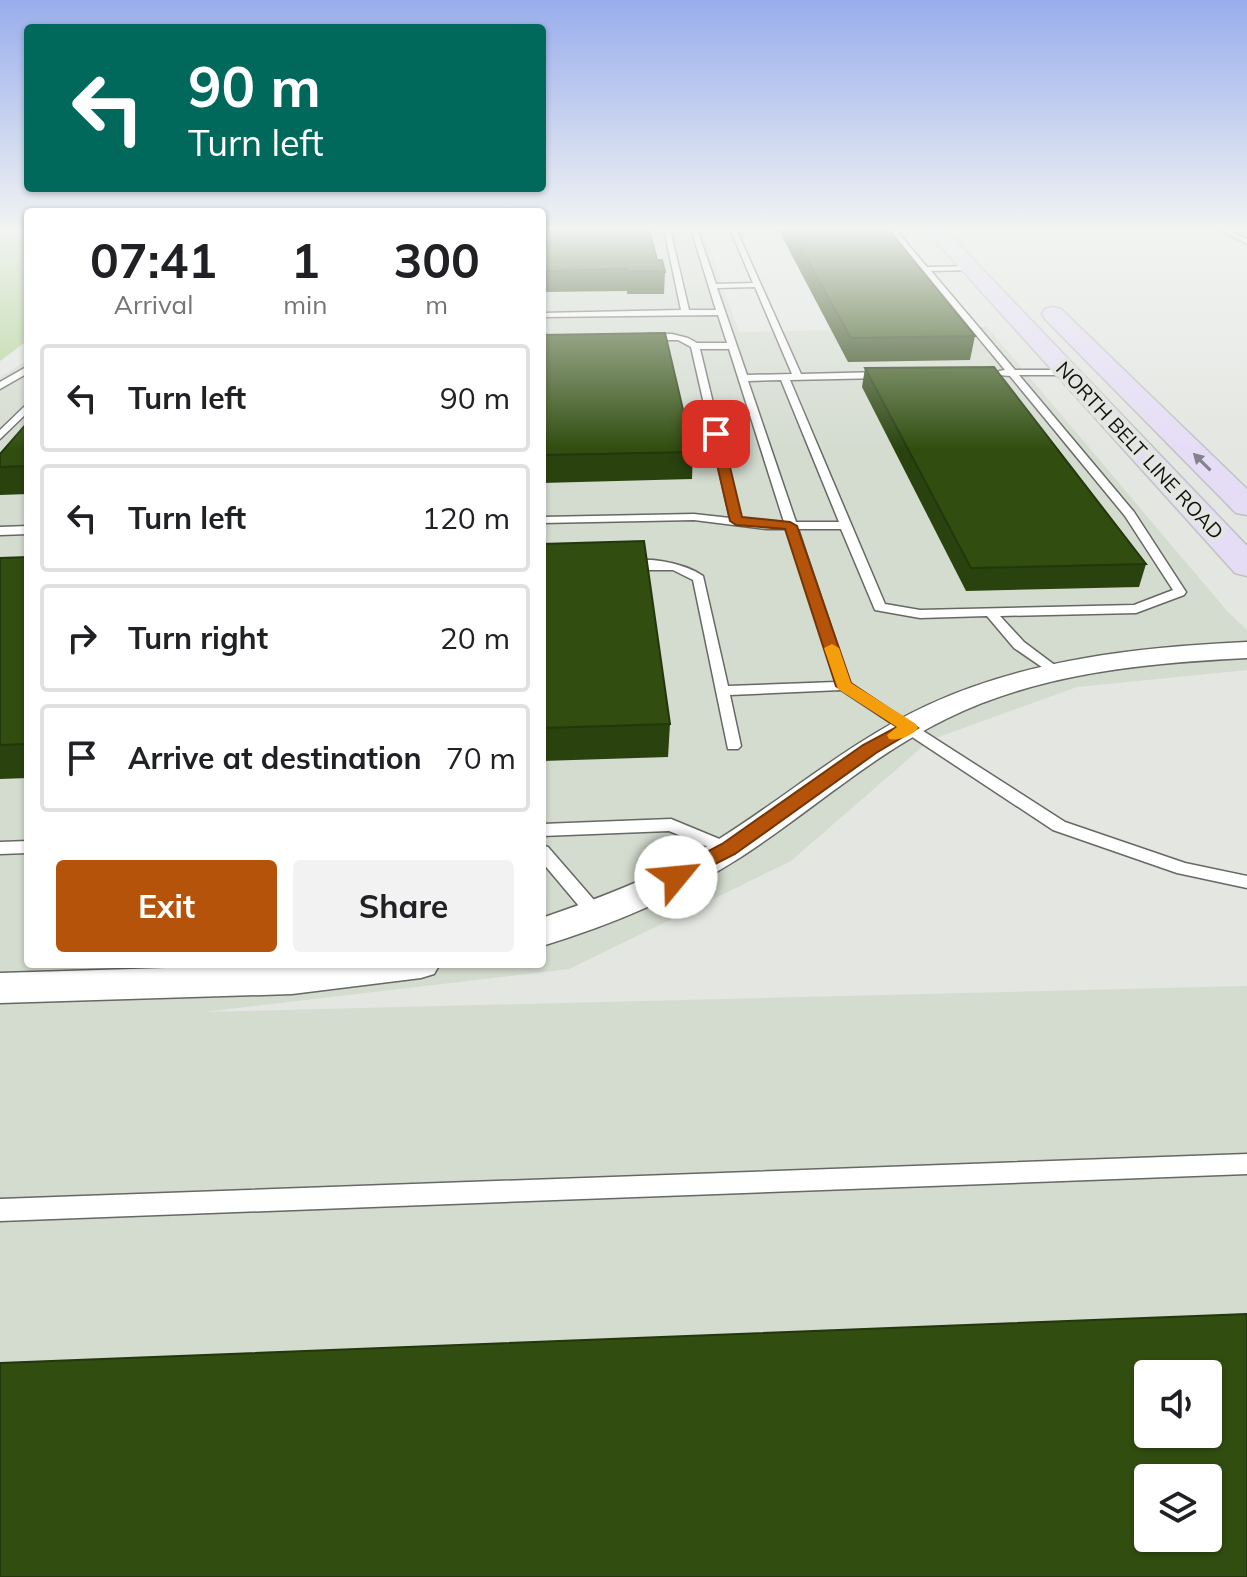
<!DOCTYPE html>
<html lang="en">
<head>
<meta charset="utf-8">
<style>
	:root { --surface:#fff; --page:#f2f2f2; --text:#202124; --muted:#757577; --line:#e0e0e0; --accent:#b45309 }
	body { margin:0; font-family:Mulish,sans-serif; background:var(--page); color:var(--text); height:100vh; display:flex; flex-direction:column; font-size:30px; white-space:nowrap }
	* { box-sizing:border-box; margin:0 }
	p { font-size:26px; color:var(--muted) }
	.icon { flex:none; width:44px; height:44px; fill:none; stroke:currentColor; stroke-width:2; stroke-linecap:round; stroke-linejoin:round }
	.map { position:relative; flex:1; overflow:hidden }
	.details { position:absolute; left:24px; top:208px; width:522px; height:760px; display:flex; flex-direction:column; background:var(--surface); border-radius:8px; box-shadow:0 2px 6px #0004 }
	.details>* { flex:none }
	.top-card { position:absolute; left:24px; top:24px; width:522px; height:168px; border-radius:8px; box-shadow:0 2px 6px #0004; background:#00695c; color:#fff; overflow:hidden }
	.buttons { position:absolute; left:1134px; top:1360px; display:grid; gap:16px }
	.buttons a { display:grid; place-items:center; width:88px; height:88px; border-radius:8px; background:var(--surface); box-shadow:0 2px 6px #0004; font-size:40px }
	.pin { position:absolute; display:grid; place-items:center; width:68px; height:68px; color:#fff; margin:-34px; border-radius:16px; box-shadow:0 4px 12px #0006 }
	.me { position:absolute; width:88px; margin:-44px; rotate:62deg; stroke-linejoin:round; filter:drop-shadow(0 0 6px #0008) }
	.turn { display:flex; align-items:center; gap:28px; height:168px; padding:0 32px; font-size:36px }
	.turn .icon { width:104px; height:104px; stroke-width:2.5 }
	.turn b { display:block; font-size:56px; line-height:68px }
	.eta { display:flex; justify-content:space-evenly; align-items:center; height:136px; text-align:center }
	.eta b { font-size:48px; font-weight:700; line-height:56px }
	.primary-button { display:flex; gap:16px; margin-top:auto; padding:16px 32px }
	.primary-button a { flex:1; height:92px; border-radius:8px; background:var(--accent); color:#fff; font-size:32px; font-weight:700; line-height:92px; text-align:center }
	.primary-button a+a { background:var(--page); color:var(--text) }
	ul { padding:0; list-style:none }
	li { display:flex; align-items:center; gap:24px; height:108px; margin:0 16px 12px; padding:0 16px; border:4px solid var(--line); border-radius:8px }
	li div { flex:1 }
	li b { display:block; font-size:30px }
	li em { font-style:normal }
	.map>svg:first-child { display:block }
	.built { fill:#d4dbcf; fill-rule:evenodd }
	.green { fill:#b1d295 }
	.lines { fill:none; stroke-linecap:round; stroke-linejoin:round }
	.lane-casing { stroke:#666864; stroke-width:3 }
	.street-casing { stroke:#666864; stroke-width:3 }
	.primary-casing { stroke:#c1c1c1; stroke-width:3 }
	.lane { fill:#fff; fill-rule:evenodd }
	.street { fill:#fff; fill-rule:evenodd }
	.primary { fill:#e5ddf6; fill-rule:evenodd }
	.wall { fill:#2a430e }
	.building { fill:#314e10; stroke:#22370b; stroke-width:2; fill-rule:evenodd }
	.oneway { fill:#85818e }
	.route { fill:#b45309; stroke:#753606; stroke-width:2 }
	.slow { fill:#f59e0b }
	.labels { text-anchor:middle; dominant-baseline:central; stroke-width:8; stroke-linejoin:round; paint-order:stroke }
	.far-street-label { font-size:20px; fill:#0f100f; stroke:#e3e6e1 }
</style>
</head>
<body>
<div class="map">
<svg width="1247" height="1577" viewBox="0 0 1247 1577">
	<rect width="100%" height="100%" fill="#e3e6e1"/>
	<path class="built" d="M 542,229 L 703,229 L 739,332 L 987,327 L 1227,611 L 1247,630 L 1247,670 L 1077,687 L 930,740 L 791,861 L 569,969 L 204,1012 L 1247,986 L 1247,1577 L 0,1577 L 0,377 L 28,360 L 28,964 L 542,964 ZM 1148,1374 L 1208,1374 L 1208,1434 L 1148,1434 ZM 1148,1478 L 1208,1478 L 1208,1538 L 1148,1538 Z"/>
	<path class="green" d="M 0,229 L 28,229 L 28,340 L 0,361 Z"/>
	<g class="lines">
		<defs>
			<g id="lane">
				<path d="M 664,229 L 670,229 L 689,310 L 716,310 L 691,229 L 697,229 L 716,284 L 753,283 L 730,229 L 736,229 L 801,374 L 883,372 L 888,375 L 883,378 L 790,380 L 885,604 L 920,610 L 1134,605 L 1173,590 L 1125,516 L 1010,376 L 999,375 L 999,371 L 1005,370 L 889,229 L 895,229 L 927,267 L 975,266 L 972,270 L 931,271 L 1015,370 L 1071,370 L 1073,372 L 1068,375 L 1019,375 L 1134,512 L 1186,592 L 1184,595 L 1136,613 L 1000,616 L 1024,642 L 1060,669 L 1062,672 L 1055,676 L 1014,648 L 987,616 L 920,618 L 875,610 L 841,529 L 798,529 L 850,684 L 1065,822 L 1185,863 L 1247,876 L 1247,888 L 1177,873 L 1053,830 L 841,690 L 730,695 L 741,746 L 738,749 L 728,749 L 693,580 L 673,570 L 627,570 L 621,566 C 640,553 685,563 703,576 L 728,686 L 836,682 L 787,529 L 767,529 L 694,520 L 542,523 L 542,517 L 694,514 L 730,518 L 691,347 L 678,340 L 647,340 L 643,337 L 647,334 L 672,334 L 688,338 L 697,343 L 727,343 L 718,315 L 542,317 L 542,313 L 681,310 ZM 755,287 L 792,374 L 747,375 L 717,288 ZM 700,349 L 729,349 L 784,522 L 741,519 ZM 781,380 L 839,522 L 796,522 L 748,381 Z"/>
				<path d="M 1218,229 L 1226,229 L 1247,239 L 1247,244 Z"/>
				<path d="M 28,366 L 28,373 L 0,389 L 0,382 Z"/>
				<path d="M 28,403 L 28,412 L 0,439 L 0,430 Z"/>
				<path d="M 28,526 L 28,534 L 0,535 L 0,527 Z"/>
				<path d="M 671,819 L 734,845 L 737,849 L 728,855 L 669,831 L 542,836 L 542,824 Z"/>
				<path d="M 28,841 L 28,853 L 0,854 L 0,842 Z"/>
				<path d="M 542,845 L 548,847 L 601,908 L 604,913 L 601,918 L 589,918 L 542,862 Z"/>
				<path d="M 1247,1154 L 1247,1174 L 0,1221 L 0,1199 Z"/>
			</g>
			<g id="street">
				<path d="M 1247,642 L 1247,658 C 1145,663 1039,673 946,719 C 871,756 810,812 741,857 C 680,896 611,925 542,946 L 542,918 C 603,897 664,874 719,839 C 789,795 852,740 928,705 C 1028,659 1139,647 1247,642 Z"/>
				<path d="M 294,964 L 440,964 L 434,974 L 421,978 L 292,994 L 0,1003 L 0,973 Z"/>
			</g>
			<g id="primary">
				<path d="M 925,229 L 944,229 L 1247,546 L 1247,576 L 1235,573 Z"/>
				<path d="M 1053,307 L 1061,309 L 1247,489 L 1247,515 L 1236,513 L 1045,319 L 1042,314 L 1045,309 Z"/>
			</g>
		</defs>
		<use href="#lane" class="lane-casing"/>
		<use href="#street" class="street-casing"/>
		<use href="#primary" class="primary-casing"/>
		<use href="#lane" class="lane"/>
		<use href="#street" class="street"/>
		<use href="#primary" class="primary"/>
	</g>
	<g class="wall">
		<path d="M 542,229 L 650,229 L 650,233 L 657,260 L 665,272 L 664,294 L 627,294 L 627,291 L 542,292 Z"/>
		<path d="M 778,229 L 888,229 L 975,336 L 970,360 L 848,362 Z"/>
		<path d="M 542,335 L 693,452 L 692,479 L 542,483 Z"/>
		<path d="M 865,368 L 1146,564 L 1139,587 L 966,591 L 862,387 Z"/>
		<path d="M 28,422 L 28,494 L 0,495 L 0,454 Z"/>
		<path d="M 542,544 L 670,724 L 668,757 L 542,761 Z"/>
		<path d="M 28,557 L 28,778 L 0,779 L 0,558 Z"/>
	</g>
	<g class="building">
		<path d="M 542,229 L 649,229 L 657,260 L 662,260 L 665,272 L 627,272 L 627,269 L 542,271 Z"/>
		<path d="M 790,229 L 888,229 L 975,336 L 851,338 Z"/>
		<path d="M 665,333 L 693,452 L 542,455 L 542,335 Z"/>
		<path d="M 994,367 L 1146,564 L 971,568 L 865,368 Z"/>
		<path d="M 28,422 L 28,466 L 0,467 L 0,454 Z"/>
		<path d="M 644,541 L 670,724 L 542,728 L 542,544 Z"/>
		<path d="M 28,557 L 28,744 L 0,745 L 0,558 Z"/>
		<path d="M 1247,1314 L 1247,1577 L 0,1577 L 0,1363 ZM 1148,1374 L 1208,1374 L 1208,1434 L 1148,1434 ZM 1148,1478 L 1208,1478 L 1208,1538 L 1148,1538 Z"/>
	</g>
	<defs><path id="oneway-solid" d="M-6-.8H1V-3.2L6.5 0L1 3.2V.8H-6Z" transform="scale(2)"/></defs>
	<use class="oneway" href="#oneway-solid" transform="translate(1202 462) rotate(-135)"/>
	<linearGradient id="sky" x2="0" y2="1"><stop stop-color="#98adec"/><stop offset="0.51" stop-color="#f2f4f2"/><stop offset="1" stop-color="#f2f4f2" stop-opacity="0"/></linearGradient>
	<rect width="1247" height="449" fill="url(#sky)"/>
	<path class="route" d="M 716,431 L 722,434 L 742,517 L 790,522 L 797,526 L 851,683 L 918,728 L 876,753 L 735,854 L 676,884 L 669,882 L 666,877 L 669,872 L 722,844 L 863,745 L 897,727 L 836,686 L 785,529 L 736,525 L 730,521 L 710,434 Z"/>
	<path class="slow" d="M 832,644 L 839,648 L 851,683 L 916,724 L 918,728 C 912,736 899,741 889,739 L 887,735 L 897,727 L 838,689 L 824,648 Z"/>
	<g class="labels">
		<g class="far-street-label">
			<text transform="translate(1140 450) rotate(47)">NORTH BELT LINE ROAD</text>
		</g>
	</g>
</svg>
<div class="buttons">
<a><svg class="icon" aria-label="sound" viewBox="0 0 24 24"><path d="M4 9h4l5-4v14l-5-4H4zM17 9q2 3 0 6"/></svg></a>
<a><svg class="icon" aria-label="layers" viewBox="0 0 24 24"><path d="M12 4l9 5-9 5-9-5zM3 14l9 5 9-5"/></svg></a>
</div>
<div class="pin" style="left:716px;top:434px;background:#d93025"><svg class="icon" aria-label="arrive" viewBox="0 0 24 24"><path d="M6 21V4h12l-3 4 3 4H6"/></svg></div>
<svg class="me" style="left:676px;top:877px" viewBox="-20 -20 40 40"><circle r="19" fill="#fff"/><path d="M0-13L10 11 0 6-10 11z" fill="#b45309"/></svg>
<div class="top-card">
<div class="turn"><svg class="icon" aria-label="left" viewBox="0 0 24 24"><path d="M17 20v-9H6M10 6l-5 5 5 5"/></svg><div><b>90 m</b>Turn left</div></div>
</div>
<section class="details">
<div class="eta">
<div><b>07:41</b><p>Arrival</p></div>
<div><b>1</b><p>min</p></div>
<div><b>300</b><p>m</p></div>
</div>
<ul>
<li><svg class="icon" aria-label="left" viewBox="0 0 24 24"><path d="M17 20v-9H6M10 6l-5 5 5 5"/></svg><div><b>Turn left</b></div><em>90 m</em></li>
<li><svg class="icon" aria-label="left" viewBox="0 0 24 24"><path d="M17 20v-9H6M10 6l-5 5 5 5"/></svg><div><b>Turn left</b></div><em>120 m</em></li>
<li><svg class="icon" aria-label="right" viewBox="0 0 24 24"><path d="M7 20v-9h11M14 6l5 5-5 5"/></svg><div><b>Turn right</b></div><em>20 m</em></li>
<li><svg class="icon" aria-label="arrive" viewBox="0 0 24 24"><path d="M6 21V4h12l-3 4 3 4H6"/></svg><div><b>Arrive at destination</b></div><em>70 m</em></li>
</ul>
<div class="primary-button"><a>Exit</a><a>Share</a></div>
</section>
</div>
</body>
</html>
